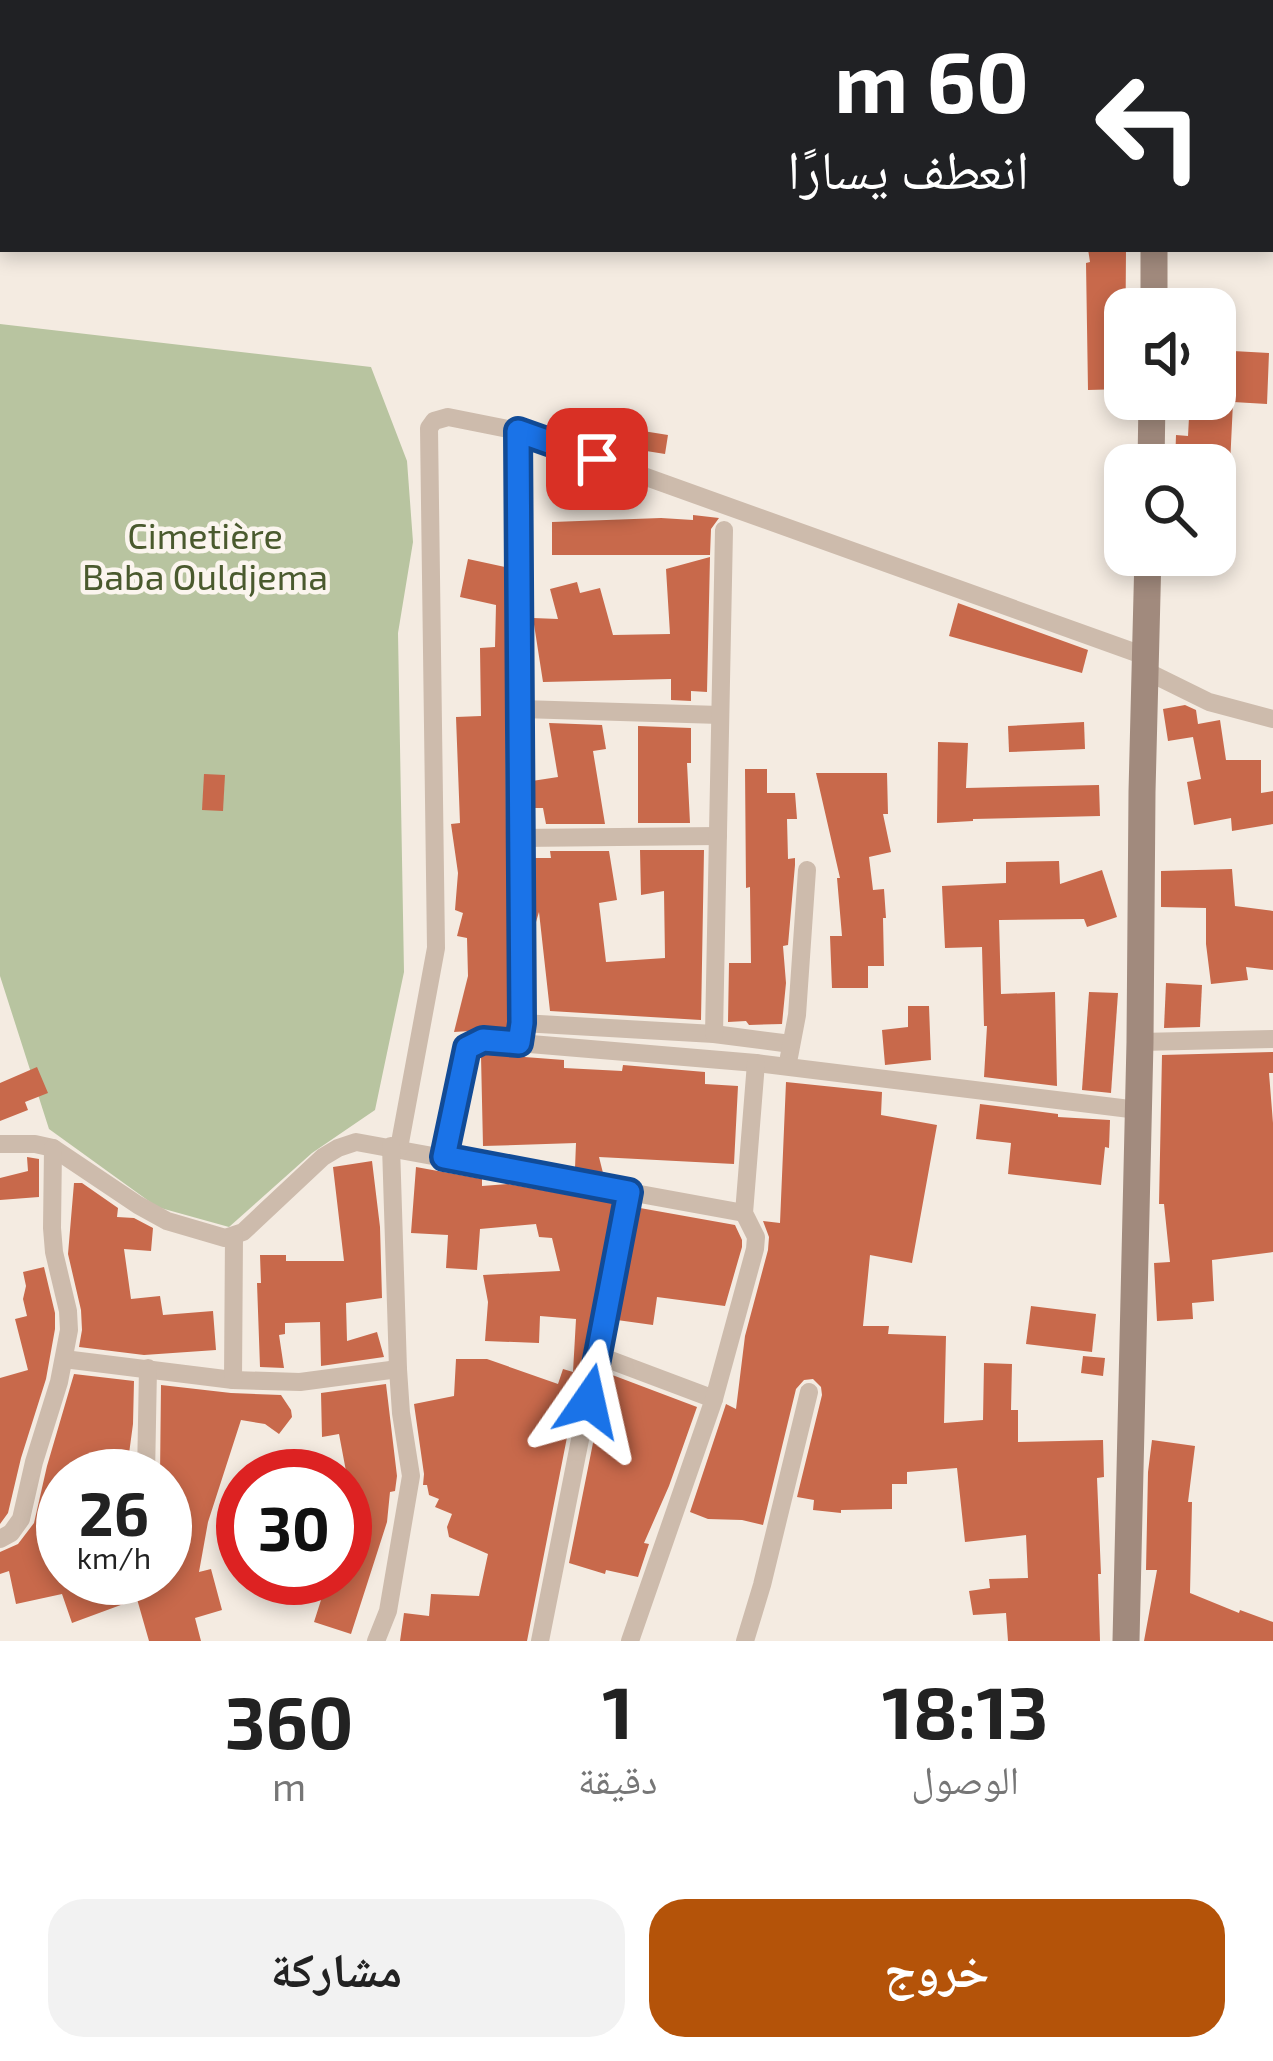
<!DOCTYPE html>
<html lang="ar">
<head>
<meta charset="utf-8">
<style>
	:root { --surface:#fff; --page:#f2f2f2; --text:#222; --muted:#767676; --accent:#b45309 }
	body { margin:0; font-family:"Exo 2","Noto Naskh Arabic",sans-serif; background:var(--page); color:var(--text); direction:rtl; height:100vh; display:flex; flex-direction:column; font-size:45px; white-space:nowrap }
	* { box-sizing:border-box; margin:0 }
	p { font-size:39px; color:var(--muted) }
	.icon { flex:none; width:66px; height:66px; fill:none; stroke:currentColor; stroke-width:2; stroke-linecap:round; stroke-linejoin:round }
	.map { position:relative; height:1641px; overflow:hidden; direction:ltr }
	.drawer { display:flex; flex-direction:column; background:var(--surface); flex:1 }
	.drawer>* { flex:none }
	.banner { position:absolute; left:0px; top:0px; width:1275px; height:252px; box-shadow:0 6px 18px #0003; direction:rtl; background:#202124; color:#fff; overflow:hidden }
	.controls { position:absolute; left:1104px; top:288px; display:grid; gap:24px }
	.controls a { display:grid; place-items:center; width:132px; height:132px; border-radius:24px; background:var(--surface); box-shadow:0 6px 18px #0003; font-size:60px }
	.speed { position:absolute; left:36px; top:1449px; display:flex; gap:24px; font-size:60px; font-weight:700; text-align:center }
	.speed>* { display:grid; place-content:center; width:156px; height:156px; border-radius:50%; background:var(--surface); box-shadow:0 6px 18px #0003; line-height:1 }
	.speed small { font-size:30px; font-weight:400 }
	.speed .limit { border:18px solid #d22; background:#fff; color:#111 }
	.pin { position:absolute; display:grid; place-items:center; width:102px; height:102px; color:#fff; margin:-51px; border-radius:24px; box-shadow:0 6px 18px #0006 }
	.me { position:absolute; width:132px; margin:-66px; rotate:11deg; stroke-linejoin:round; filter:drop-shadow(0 0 9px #0008) }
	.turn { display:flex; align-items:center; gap:42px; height:252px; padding:0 48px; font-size:54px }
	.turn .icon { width:156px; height:156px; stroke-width:2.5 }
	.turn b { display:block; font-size:84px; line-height:102px }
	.eta { display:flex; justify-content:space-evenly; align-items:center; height:204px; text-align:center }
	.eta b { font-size:72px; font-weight:700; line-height:84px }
	.button { display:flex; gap:24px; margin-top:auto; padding:24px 48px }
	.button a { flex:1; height:138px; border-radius:36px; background:var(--accent); color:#fff; font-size:48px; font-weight:700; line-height:138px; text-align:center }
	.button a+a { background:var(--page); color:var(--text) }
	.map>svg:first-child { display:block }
	.green { fill:#b8c4a0 }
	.building { fill:#c8694b }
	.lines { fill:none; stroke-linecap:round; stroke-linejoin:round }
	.minor { stroke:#cdbbac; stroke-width:18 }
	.secondary { stroke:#a18a7d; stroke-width:27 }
	.route-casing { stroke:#114b97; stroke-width:30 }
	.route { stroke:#1a73e8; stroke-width:21 }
	.labels { text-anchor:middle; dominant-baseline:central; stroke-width:9; stroke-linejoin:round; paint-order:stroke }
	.park-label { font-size:36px; fill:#4a5a2e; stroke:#fbf5ee }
</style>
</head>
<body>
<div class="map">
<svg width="1273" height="1641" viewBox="0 0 1273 1641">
	<rect width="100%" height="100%" fill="#f4ebe1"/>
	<path class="green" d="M 0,324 L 371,367 L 407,461 L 413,542 L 398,633 L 404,972 L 375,1110 L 312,1153 L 229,1227 L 157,1207 L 49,1129 L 0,976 Z"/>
	<g class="building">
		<path d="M 1088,249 L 1126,249 L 1125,389 L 1088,390 L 1086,263 L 1090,262 Z"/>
		<path d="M 1215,350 L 1269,353 L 1267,404 L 1233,402 L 1230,465 L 1175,465 L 1176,435 L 1188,436 L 1190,399 L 1215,399 Z"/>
		<path d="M 643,431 L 668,435 L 665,454 L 640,450 Z"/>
		<path d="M 693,515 L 719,518 L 711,529 L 710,555 L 552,555 L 552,522 L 661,518 L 693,520 Z"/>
		<path d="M 710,557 L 707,692 L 691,691 L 691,701 L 671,700 L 671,679 L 543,682 L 533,618 L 558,619 L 550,589 L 577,582 L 580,593 L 600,588 L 613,635 L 670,634 L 666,569 Z"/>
		<path d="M 468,559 L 505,567 L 506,833 L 510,990 L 507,1028 L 484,1027 L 470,1031 L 454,1032 L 468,976 L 467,938 L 457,936 L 463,913 L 455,910 L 458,873 L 451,824 L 460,823 L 456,717 L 481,716 L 480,648 L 495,647 L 496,605 L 460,597 Z"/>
		<path d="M 958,603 L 1088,650 L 1082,673 L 949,636 Z"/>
		<path d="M 1185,705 L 1196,710 L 1198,724 L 1220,720 L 1226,760 L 1261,760 L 1261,793 L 1273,791 L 1273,824 L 1232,831 L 1231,818 L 1194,825 L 1187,782 L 1201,779 L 1193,737 L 1168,741 L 1163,709 Z"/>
		<path d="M 1084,722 L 1085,749 L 1009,752 L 1008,726 Z"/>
		<path d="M 549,723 L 602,725 L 606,749 L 593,751 L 605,824 L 546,824 L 543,808 L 532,808 L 532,781 L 558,777 Z"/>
		<path d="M 638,726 L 691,728 L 691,763 L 687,763 L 690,823 L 638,823 Z"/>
		<path d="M 938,742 L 968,743 L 966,788 L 1099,785 L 1100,816 L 973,819 L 973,821 L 937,823 Z"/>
		<path d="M 745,769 L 767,769 L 767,793 L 795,793 L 797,819 L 787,819 L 788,859 L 795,858 L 795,865 L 788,945 L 783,946 L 786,983 L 782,1024 L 749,1025 L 746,1021 L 728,1022 L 729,963 L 751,963 L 750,887 L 746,888 Z"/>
		<path d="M 816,773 L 887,773 L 888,814 L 883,814 L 891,852 L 869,857 L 873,890 L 884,889 L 886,918 L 883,918 L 884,966 L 868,966 L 868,988 L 832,988 L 830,936 L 842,936 L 837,878 L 840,878 Z"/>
		<path d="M 204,774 L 225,775 L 223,811 L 202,810 Z"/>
		<path d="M 640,850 L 704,850 L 701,1020 L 550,1011 L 539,912 L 536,922 L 533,858 L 551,858 L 550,851 L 609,851 L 617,900 L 599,903 L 606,962 L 665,958 L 664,891 L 641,895 Z"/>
		<path d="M 1059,861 L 1060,884 L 1102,870 L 1117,917 L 1087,927 L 1084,919 L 999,920 L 1001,994 L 1055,992 L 1057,1086 L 984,1077 L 987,1026 L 984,1026 L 982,947 L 945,948 L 942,886 L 1006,883 L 1006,862 Z"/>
		<path d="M 1232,869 L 1235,906 L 1273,911 L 1273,970 L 1246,967 L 1248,980 L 1211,984 L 1206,944 L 1206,908 L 1161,907 L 1161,871 Z"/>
		<path d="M 1166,983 L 1202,985 L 1200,1027 L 1164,1028 Z"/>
		<path d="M 1089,992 L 1118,993 L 1111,1093 L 1082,1090 Z"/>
		<path d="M 908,1006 L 929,1006 L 931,1060 L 885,1065 L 882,1030 L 908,1027 Z"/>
		<path d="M 1273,1052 L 1273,1073 L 1269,1073 L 1273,1123 L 1273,1252 L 1212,1260 L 1214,1301 L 1192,1303 L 1193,1319 L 1157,1321 L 1154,1263 L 1170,1262 L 1164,1204 L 1159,1204 L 1162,1055 Z"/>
		<path d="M 486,1054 L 564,1060 L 564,1068 L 622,1071 L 623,1065 L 705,1072 L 705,1084 L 738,1086 L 734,1164 L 599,1157 L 603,1173 L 575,1168 L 576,1143 L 483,1146 L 481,1056 Z"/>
		<path d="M 37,1067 L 48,1093 L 25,1102 L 28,1110 L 0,1121 L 0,1083 Z"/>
		<path d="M 786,1082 L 882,1092 L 881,1115 L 937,1125 L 912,1263 L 870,1255 L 863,1326 L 889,1326 L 888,1334 L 946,1336 L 944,1423 L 983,1420 L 984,1363 L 1012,1364 L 1011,1410 L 1018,1410 L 1018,1442 L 1103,1440 L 1104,1477 L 1097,1478 L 1101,1574 L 1098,1574 L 1100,1641 L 1008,1641 L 1006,1613 L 973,1615 L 969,1591 L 990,1588 L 989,1579 L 1028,1578 L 1026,1535 L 965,1542 L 957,1468 L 907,1472 L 907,1484 L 892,1484 L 892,1509 L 841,1510 L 841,1513 L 813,1510 L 814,1500 L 797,1497 L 822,1395 L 821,1387 L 813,1379 L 804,1380 L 796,1389 L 763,1525 L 742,1520 L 708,1519 L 690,1512 L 726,1404 L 736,1409 L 745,1336 L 768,1250 L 769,1237 L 763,1221 L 780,1223 Z"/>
		<path d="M 980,1104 L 1058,1114 L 1058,1117 L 1110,1120 L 1109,1148 L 1105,1147 L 1101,1185 L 1008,1174 L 1011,1143 L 976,1139 Z"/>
		<path d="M 27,1157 L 39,1159 L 39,1197 L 0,1200 L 0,1178 L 28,1171 Z"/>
		<path d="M 372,1161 L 380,1227 L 382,1298 L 346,1303 L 347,1341 L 377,1332 L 384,1357 L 321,1366 L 320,1322 L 285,1323 L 285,1334 L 279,1335 L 284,1368 L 260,1367 L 257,1283 L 261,1283 L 260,1255 L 286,1255 L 286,1261 L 344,1261 L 333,1167 Z"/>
		<path d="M 416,1167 L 482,1179 L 482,1186 L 508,1184 L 613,1203 L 527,1641 L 400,1641 L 404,1613 L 429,1616 L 431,1594 L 479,1596 L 488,1554 L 449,1537 L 447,1527 L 452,1514 L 435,1507 L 439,1499 L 429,1495 L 427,1485 L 423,1485 L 424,1474 L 414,1404 L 454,1396 L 456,1359 L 487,1359 L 558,1384 L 563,1369 L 573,1372 L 576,1319 L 540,1316 L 539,1343 L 485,1341 L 488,1302 L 483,1275 L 560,1271 L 552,1238 L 539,1237 L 536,1224 L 480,1229 L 477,1270 L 446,1268 L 448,1235 L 411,1233 Z"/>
		<path d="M 74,1183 L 82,1183 L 118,1208 L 117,1217 L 134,1218 L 153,1228 L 151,1251 L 124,1249 L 131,1299 L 160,1296 L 163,1315 L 213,1311 L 216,1350 L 144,1355 L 79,1347 L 82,1330 L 81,1310 L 68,1254 Z"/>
		<path d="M 640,1208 L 735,1225 L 742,1240 L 742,1247 L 725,1306 L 657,1297 L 653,1325 L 617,1320 Z"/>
		<path d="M 44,1267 L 55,1313 L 55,1329 L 46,1379 L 21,1458 L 8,1513 L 0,1524 L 0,1378 L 28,1370 L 15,1319 L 27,1316 L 23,1299 L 26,1286 L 23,1272 Z"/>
		<path d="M 1031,1306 L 1096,1314 L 1092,1352 L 1026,1344 Z"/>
		<path d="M 1083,1356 L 1105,1358 L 1103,1376 L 1081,1373 Z"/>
		<path d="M 607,1373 L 697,1407 L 669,1486 L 644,1543 L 649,1544 L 638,1577 L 606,1570 L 605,1574 L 569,1563 Z"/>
		<path d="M 74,1374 L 134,1381 L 133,1424 L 126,1476 L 106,1476 L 108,1470 L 63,1469 L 63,1578 L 165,1578 L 170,1519 L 165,1518 L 168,1483 L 165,1482 L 165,1476 L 160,1476 L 161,1385 L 231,1393 L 281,1395 L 291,1410 L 292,1417 L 279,1434 L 265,1424 L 241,1420 L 208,1522 L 199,1572 L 211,1569 L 222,1610 L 195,1618 L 201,1641 L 149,1641 L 137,1599 L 72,1623 L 62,1594 L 16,1604 L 9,1571 L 0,1574 L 0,1552 L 18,1544 L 34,1523 L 47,1466 Z"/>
		<path d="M 386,1384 L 397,1476 L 395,1491 L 390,1492 L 387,1522 L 351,1634 L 314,1622 L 328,1578 L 345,1578 L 345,1524 L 352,1503 L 339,1434 L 322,1437 L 321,1393 Z"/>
		<path d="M 1152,1440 L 1195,1446 L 1188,1502 L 1192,1502 L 1190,1593 L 1239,1613 L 1240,1610 L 1273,1622 L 1273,1641 L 1144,1641 L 1157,1570 L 1146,1570 L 1148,1472 Z"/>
	</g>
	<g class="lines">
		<g class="minor">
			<path d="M 518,431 C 519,565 519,699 519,833 C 520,903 529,974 519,1043"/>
			<path d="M 1144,670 L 1209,702 L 1273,719"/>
			<path d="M 521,709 L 720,715"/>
			<path d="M 519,838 L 718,836"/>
			<path d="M 522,1023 L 714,1034 L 791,1044"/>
			<path d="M 714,1034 L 724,530"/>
			<path d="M 1140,1042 L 1273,1039"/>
			<path d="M 789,1057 L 797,1015 L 807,870"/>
			<path d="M 0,1144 L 35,1144 L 53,1148 L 138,1205 L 167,1221 L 225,1238 L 243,1232 L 323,1157 L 338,1148 L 356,1142 L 744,1213"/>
			<path d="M 399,1148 L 436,948 L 429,428 L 434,421 L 448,417 L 518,431 L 1145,656"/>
			<path d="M 444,1157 L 468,1048 L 483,1040 L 756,1063 L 1138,1110"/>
			<path d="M 597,1355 L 714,1399"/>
			<path d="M 64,1359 L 233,1380 L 300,1382 L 398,1369"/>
			<path d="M 233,1380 L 234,1236"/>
			<path d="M 146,1476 L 148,1368"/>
			<path d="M 0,1539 L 11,1533 L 21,1519 L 34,1462 L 59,1382 L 69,1330 L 68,1311 L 54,1252 L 52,1228 L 53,1148"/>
			<path d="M 376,1641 L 388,1611 L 411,1476 L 401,1413 L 398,1369 L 391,1146"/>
			<path d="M 540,1641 L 629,1193"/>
			<path d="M 630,1641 L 714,1399 L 755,1249 L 756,1237 L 744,1213 L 756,1063"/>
			<path d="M 745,1641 L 762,1585 L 809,1392"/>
		</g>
		<g class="secondary">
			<path d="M 1170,3 L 1170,0"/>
			<path d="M 1154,309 L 1154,249"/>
			<path d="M 1151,465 L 1152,399"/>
			<path d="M 1126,1641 L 1140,1042 L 1142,792 L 1148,555"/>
		</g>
	</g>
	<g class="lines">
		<defs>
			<path id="route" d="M 589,1401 L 629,1192 L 444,1157 L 467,1048 L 483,1040 L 519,1043 L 522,1023 L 518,431 L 597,459"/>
		</defs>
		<use href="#route" class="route-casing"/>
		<use href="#route" class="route"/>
	</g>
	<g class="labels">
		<g class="park-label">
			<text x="205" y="534">Cimetière<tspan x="205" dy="41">Baba Ouldjema</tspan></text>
		</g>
	</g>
</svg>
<div class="controls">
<a><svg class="icon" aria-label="sound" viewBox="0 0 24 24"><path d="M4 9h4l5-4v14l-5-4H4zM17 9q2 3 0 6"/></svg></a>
<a><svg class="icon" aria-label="search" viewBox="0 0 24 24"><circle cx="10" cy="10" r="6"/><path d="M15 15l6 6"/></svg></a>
</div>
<div class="speed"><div>26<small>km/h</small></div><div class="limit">30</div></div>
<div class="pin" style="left:597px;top:459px;background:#d93025"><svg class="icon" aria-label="arrive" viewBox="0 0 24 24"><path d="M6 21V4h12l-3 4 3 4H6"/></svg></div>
<svg class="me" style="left:589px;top:1401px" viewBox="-20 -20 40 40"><path d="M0-17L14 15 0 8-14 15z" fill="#1a73e8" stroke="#fff" stroke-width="4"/></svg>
<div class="banner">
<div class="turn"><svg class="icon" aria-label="left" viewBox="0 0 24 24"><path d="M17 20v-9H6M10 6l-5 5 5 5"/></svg><div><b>60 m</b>انعطف يسارًا</div></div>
</div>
</div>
<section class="drawer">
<div class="eta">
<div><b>18:13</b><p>الوصول</p></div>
<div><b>1</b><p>دقيقة</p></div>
<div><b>360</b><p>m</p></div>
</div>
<div class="button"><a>خروج</a><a>مشاركة</a></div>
</section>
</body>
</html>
